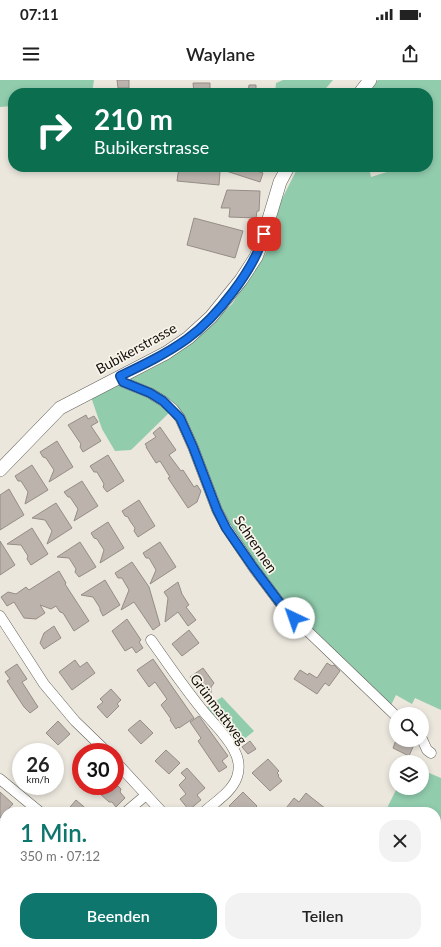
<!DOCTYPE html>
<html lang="de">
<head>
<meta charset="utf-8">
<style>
	:root { --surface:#fff; --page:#f2f2f2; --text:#222; --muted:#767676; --accent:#0f766e }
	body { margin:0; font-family:Lato,sans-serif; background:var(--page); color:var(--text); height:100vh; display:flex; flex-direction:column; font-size:15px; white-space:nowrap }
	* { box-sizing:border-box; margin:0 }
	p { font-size:13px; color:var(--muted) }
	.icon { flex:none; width:22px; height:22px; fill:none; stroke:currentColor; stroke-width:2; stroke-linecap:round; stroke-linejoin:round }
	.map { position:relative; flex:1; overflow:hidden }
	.panel { position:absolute; left:0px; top:727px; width:441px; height:140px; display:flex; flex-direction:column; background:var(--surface); border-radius:16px 16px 0 0; box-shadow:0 2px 6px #0003 }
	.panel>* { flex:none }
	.hud { position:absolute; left:8px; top:8px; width:425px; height:84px; border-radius:16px; box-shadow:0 2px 6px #0003; background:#0b6e4f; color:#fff; overflow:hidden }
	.tools { position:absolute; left:389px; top:627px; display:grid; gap:8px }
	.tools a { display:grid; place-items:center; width:40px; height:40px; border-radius:50%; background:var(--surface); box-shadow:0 2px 6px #0003; font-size:20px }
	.speed { position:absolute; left:12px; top:663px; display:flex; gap:8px; font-size:20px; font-weight:700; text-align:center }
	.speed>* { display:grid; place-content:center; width:52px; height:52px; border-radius:50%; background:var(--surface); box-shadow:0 2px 6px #0003; line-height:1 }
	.speed small { font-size:10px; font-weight:400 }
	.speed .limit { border:6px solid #d22; background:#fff; color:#111 }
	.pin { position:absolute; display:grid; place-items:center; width:34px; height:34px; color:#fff; margin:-17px; border-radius:8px; box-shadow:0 2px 6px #0006 }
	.me { position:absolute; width:44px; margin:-22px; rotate:318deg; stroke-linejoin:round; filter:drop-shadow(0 0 3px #0008) }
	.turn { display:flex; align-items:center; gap:14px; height:84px; padding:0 20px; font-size:18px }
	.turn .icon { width:52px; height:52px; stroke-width:2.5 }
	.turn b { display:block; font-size:28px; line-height:34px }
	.round { display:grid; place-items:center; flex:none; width:42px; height:42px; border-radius:16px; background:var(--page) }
	.headline { display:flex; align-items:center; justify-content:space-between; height:68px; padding:0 20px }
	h1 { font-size:24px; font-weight:600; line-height:30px; color:var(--accent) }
	.primary-button { display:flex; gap:8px; margin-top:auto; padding:8px 20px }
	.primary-button a { flex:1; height:46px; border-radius:16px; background:var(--accent); color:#fff; font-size:16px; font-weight:600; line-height:46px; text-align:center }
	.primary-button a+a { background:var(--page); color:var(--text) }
	.status { display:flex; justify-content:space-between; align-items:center; height:28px; padding:0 20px; background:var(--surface); direction:ltr }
	.status svg { height:11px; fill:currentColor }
	header { display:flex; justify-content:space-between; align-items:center; height:52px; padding:0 20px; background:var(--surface); font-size:18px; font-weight:600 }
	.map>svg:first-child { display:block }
	.green { fill:#91ccad }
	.building { fill:#bcb3ad; stroke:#958d87 }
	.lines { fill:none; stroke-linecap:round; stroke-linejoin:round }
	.minor-casing { stroke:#65625a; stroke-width:11 }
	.tertiary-casing { stroke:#65625a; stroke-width:14 }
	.minor { stroke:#fff; stroke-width:10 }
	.tertiary { stroke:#fff; stroke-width:13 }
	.route-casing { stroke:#114b97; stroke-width:10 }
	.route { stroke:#1a73e8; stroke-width:7 }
	.labels { text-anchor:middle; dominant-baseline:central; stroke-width:3.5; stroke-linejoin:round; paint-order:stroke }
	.street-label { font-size:14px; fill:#12100d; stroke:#f8f4ea }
</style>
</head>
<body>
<div class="status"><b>07:11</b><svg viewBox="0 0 49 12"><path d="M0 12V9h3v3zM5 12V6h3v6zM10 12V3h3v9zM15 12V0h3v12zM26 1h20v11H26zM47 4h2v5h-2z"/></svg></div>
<header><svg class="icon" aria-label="menu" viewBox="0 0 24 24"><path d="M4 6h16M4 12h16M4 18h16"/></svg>Waylane<svg class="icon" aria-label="share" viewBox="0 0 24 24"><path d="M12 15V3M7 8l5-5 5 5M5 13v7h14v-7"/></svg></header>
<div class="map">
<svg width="441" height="867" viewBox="0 0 441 867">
	<rect width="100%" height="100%" fill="#ebe7dd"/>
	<g class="green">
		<path d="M 0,0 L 94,0 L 92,13 L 13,13 L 13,26 L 0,27 Z"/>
		<path d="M 283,0 L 333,0 L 322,13 L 275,13 L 276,3 Z"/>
		<path d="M 378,0 L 441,0 L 441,630 L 415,618 L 412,624 L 396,615 L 389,629 L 282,522 L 229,448 L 182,336 L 128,300 L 160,284 L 192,263 L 232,224 L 266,173 L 281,121 L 298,87 L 369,87 L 371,97 L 403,87 L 428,87 L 428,13 L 368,13 Z"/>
		<path d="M 120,296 L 173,329 L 131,370 L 115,371 L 102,349 L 91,317 Z"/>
		<path d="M 222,617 L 254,651 L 237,665 L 206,628 L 207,627 Z"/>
		<path d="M 422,690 L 441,698 L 441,764 L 436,762 L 436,732 L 385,732 L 397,708 L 422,708 Z"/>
		<path d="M 5,843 L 5,862 L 43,862 L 38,867 L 0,867 L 0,848 Z"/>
		<path d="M 436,848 L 441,848 L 441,867 L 419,865 L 419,862 L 436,862 Z"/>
		<path d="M 147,862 L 366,862 L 366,867 L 152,867 L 148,864 Z"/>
	</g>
	<g class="building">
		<path d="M 117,0 L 129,0 L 129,8 L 118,8 Z"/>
		<path d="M 193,3 L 210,3 L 210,11 L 204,11 L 204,13 L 194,13 Z"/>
		<path d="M 249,5 L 256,5 L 256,13 L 248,13 Z"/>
		<path d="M 179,87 L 220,91 L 219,105 L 177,101 Z"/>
		<path d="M 220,87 L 244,87 L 263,93 L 260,102 L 220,89 Z"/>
		<path d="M 227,110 L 260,111 L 259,131 L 257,131 L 256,138 L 229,137 L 230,128 L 221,128 Z"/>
		<path d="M 194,138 L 243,151 L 235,178 L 187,165 Z"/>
		<path d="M 86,335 L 88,339 L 94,336 L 98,342 L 91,346 L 101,361 L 83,372 L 80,367 L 81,364 L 68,345 Z"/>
		<path d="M 160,347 L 176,370 L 169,375 L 181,391 L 183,390 L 194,407 L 197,405 L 201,411 L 197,422 L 188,428 L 168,398 L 170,397 L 160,381 L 156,383 L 146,367 L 147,367 L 145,364 L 156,357 L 153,353 Z"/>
		<path d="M 57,361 L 73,387 L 49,402 L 54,390 L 46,378 L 43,377 L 40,372 Z"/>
		<path d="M 108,375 L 124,401 L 107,412 L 103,407 L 104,404 L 97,392 L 94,392 L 90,386 Z"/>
		<path d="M 32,385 L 48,410 L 25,424 L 28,412 L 21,401 L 18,401 L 15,396 Z"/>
		<path d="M 82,401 L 98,426 L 74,441 L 78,429 L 70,417 L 68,417 L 64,412 Z"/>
		<path d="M 9,409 L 24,435 L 0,450 L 0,415 Z"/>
		<path d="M 139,420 L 155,446 L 138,457 L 134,451 L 135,448 L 130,441 L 128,437 L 125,436 L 122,431 Z"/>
		<path d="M 56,423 L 72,448 L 47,464 L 52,451 L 45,440 L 32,438 Z"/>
		<path d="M 108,442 L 124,468 L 100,483 L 104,470 L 97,459 L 94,458 L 91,453 Z"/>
		<path d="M 32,448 L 48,474 L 31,485 L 27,479 L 28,476 L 21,465 L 7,464 Z"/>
		<path d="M 0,461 L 15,485 L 0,495 Z"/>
		<path d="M 80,462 L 96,487 L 79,497 L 75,492 L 76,489 L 69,478 L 57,477 Z"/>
		<path d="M 160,462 L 176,487 L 150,504 L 156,490 L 149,478 L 146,478 L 143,473 Z"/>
		<path d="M 132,482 L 149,507 L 160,545 L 153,550 L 134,522 L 121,530 L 129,510 L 122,498 L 118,498 L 115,493 Z"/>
		<path d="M 59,491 L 66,503 L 65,504 L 89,541 L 74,551 L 63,533 L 60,532 L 56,526 L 51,529 L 40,525 L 45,533 L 36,539 L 24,538 L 14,522 L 7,526 L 1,517 L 8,512 L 16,514 L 26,507 L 29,510 Z"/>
		<path d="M 105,500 L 120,525 L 103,536 L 100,530 L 100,528 L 93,517 L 81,515 Z"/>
		<path d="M 178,502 L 182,514 L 189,525 L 186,527 L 196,540 L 188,546 L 178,532 L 165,542 L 168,518 L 164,512 Z"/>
		<path d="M 127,539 L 141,560 L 139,562 L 143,568 L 136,573 L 132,567 L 125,571 L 112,551 Z"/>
		<path d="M 54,546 L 61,558 L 44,569 L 40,563 L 44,553 Z"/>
		<path d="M 189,550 L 199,563 L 182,576 L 172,564 Z"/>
		<path d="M 153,579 L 194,638 L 179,648 L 178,647 L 176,649 L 170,640 L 171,639 L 161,625 L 167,619 L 155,602 L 149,607 L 137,590 Z"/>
		<path d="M 75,580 L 80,587 L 87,582 L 95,593 L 72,610 L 59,592 Z"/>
		<path d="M 327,583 L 332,586 L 334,585 L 340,591 L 329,606 L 325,603 L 317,614 L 294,599 L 300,590 L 308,595 L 309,593 L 317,598 Z"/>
		<path d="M 17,584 L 27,599 L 22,602 L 38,627 L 30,633 L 24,627 L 7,601 L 10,599 L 5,592 Z"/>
		<path d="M 203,588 L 214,603 L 211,607 L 211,613 L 206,617 L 203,611 L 201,612 L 190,597 Z"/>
		<path d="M 111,609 L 121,620 L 117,624 L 119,626 L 107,638 L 97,627 L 103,622 L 100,619 Z"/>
		<path d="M 199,636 L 228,676 L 222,681 L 227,687 L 219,692 L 198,661 L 201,658 L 190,642 Z"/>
		<path d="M 140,640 L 153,653 L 141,664 L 128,650 Z"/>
		<path d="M 58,641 L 70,654 L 58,665 L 46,653 Z"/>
		<path d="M 396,660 L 416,660 L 409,676 L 393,668 Z"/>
		<path d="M 250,661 L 256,669 L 248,674 L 242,667 Z"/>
		<path d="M 166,670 L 180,683 L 169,694 L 155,681 Z"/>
		<path d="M 268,679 L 279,691 L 277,693 L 279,695 L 278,696 L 282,701 L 270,711 L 252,693 Z"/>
		<path d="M 187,688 L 205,708 L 197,715 L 201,720 L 189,730 L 180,719 L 186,714 L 179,705 L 186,698 L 181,693 Z"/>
		<path d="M 104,706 L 118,706 L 121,709 L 120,712 L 125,718 L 116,727 L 112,722 L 109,722 L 98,712 Z"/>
		<path d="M 0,712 L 13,724 L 0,738 Z"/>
		<path d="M 243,712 L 257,726 L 251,732 L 236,732 L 229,726 Z"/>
		<path d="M 306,713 L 312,718 L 330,732 L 283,732 L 294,718 L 299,722 Z"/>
		<path d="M 76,720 L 90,732 L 66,732 Z"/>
	</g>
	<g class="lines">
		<defs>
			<g id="minor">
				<path d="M 120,296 L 123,302 L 150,313 L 163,321 L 173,329 L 180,338 L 193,367 L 217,430 L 226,447 L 253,487 L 280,523 L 294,538 L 396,636"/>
				<path d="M 0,536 L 44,604 L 75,641 L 107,672"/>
				<path d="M 151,560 C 168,584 185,609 204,632 C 214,644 227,656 234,670 C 239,679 240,688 237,697 C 232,712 215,722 204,732"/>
				<path d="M 422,659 L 427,670 L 431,673"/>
				<path d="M 115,681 L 162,732"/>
				<path d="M 0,699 L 40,732"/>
				<path d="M 126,732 L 146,715"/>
			</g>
			<g id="tertiary">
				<path d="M 360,13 L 370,0"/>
				<path d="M 0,390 L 60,328 L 166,273 L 188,258 L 211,237 L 241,200 L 256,177 L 262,162 L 280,102 L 288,87"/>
			</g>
		</defs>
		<use href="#minor" class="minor-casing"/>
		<use href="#tertiary" class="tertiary-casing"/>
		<use href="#minor" class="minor"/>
		<use href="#tertiary" class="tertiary"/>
	</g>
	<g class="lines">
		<defs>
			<path id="route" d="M 264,154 C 255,189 216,238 187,259 C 166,274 143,285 120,296 L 123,302 L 150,313 L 163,321 L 180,338 L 193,367 L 217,430 L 226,448 L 253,487 L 280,523 L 294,538"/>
		</defs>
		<use href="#route" class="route-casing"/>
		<use href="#route" class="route"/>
	</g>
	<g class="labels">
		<g class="street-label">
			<text transform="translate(136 268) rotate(-29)">Bubikerstrasse</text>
			<text transform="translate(256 464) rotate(56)">Schrennen</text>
			<text transform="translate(219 629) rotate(53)">Grünmattweg</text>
		</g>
	</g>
</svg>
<div class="tools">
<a><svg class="icon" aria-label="search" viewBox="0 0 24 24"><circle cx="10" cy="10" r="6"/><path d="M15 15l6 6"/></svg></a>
<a><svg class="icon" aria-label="layers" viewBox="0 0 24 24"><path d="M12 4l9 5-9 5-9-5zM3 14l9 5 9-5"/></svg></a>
</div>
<div class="speed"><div>26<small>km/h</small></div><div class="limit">30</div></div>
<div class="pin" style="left:264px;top:154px;background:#d93025"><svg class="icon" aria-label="arrive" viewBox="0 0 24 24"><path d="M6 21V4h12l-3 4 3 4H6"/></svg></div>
<svg class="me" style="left:294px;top:538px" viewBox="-20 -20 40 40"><circle r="19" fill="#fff"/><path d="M0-13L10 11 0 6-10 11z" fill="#1a73e8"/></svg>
<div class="hud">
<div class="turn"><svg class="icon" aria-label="right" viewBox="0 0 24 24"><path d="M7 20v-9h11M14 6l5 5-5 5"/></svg><div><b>210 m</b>Bubikerstrasse</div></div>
</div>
<section class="panel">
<div class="headline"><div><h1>1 Min.</h1><p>350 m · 07:12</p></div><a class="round"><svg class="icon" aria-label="close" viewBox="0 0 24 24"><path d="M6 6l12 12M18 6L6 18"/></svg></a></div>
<div class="primary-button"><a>Beenden</a><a>Teilen</a></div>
</section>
</div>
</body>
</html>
